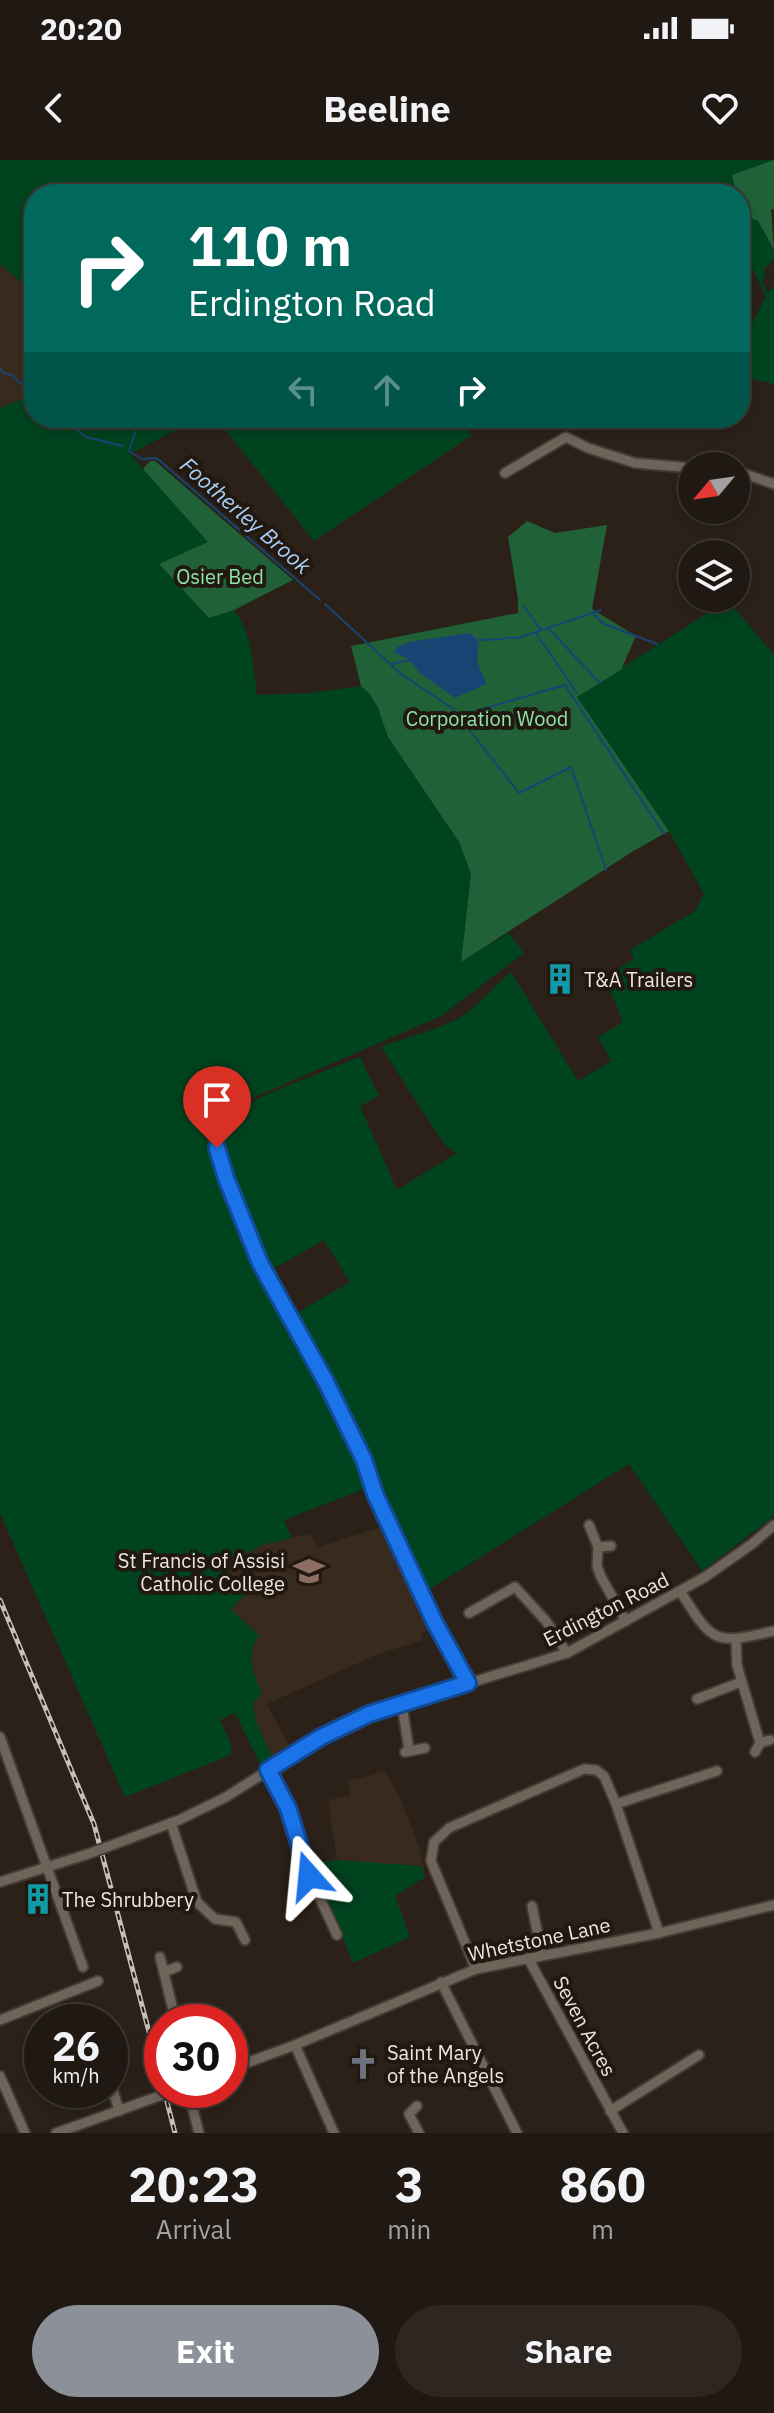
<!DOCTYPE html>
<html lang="en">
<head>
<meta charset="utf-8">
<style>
	:root { --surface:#201913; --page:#2d2621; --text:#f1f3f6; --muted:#a2a0a0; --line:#3d3833; --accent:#8c9099 }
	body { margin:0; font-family:"IBM Plex Sans",sans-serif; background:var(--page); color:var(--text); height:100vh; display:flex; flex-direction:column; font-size:30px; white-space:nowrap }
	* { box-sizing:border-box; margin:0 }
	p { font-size:26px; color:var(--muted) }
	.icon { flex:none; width:44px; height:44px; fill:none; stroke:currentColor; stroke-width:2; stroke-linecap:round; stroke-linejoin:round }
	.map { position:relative; height:1973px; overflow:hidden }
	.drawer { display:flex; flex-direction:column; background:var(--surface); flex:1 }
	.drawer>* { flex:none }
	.top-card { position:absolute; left:24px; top:24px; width:726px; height:244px; border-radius:32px; box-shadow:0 4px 12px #0003,0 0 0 2px var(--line); background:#00695c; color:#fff; overflow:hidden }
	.needle { width:52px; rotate:241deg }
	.buttons { position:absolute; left:678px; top:292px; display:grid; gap:16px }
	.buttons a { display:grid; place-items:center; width:72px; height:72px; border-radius:50%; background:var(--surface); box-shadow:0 4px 12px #0003,0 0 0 2px var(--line); font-size:40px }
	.speed { position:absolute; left:24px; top:1844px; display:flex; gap:16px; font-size:40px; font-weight:700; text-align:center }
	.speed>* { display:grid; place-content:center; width:104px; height:104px; border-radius:50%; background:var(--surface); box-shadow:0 4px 12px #0003,0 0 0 2px var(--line); line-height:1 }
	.speed small { font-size:20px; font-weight:400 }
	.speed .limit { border:12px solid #d22; background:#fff; color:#111 }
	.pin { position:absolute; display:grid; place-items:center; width:68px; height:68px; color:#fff; margin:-82px -34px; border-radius:50% 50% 50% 0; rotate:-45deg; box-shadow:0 0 8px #0007 }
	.pin .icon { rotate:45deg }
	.me { position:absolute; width:88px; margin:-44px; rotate:342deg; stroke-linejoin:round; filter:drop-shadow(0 0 6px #0008) }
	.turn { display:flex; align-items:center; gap:28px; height:168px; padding:0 32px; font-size:36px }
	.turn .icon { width:104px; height:104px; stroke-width:2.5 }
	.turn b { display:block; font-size:56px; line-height:68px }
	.lanes { display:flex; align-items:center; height:76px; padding:0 32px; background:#0003; justify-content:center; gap:40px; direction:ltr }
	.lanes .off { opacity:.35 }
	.eta { display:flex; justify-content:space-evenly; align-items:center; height:136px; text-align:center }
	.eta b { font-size:48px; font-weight:700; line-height:56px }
	.button { display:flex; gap:16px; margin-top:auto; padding:16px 32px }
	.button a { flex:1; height:92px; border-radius:48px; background:var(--accent); color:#fff; font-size:32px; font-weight:700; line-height:92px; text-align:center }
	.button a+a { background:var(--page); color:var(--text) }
	.status { display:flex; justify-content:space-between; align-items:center; height:56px; padding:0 40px; background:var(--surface); direction:ltr }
	.status svg { height:22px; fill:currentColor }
	header { display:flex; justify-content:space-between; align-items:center; height:104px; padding:0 32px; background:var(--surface); font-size:36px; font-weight:700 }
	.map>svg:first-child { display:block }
	.built { fill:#382a1d }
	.green { fill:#00431f }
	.forest { fill:#216138 }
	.water { fill:#184473 }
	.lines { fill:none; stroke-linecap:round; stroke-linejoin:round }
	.stream { stroke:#184473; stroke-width:2 }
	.minor-casing { stroke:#433b35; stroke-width:13 }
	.minor { stroke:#6f645a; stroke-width:9 }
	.rail-casing { stroke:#c7c0ba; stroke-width:5 }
	.rail { stroke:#211810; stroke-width:2; stroke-dasharray:6; stroke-linecap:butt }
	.minor-bridge-casing { stroke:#433b35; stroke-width:13; stroke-linecap:butt }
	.minor-bridge { stroke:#6f645a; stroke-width:9 }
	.route-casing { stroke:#114b97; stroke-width:20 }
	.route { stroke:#1a73e8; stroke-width:14 }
	.labels { text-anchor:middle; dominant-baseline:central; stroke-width:8; stroke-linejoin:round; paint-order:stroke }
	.park-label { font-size:20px; fill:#8ce5a6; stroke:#211810 }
	.poi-label { font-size:20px; fill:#ece6e0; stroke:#211810; text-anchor:start }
	.street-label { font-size:20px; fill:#ece6e0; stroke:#211810 }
	.water-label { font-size:22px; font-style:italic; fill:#a9cffb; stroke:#211810 }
</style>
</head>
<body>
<div class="status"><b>20:20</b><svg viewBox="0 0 49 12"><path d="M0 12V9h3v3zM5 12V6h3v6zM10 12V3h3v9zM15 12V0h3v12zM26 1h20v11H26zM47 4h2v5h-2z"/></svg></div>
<header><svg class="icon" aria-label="back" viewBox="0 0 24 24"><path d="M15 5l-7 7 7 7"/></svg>Beeline<svg class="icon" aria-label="heart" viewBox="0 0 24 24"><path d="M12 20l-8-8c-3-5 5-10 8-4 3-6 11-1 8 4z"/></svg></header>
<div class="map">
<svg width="774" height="1973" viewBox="0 0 774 1973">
	<rect width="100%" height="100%" fill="#2b2119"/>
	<g class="built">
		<path d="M 0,104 L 34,133 L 34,239 L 30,237 L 0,248 Z"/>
		<path d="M 0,1353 L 206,1416 L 262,1385 L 309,1374 L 319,1387 L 381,1367 L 431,1465 L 430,1470 L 421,1474 L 423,1480 L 376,1495 L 267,1544 L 290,1588 L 261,1605 L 235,1553 L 220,1560 L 231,1584 L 231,1595 L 125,1637 Z"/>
		<path d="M 385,1611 L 401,1640 L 421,1693 L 425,1717 L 395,1735 L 410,1777 L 353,1803 L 312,1702 L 337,1700 L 328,1640 L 350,1636 L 348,1621 Z"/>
	</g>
	<g class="green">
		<path d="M 0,0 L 774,0 L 732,15 L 736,34 L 707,34 L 704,25 L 680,34 L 34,34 L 34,133 L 0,104 Z"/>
		<path d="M 740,55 L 758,61 L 774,90 L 774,99 L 765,108 L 765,117 L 762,120 L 767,131 L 773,129 L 774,124 L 774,224 L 740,216 L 740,185 L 766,137 L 755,113 L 740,94 Z"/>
		<path d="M 31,236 L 34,239 L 34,258 L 199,258 L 130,294 L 209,382 L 160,404 L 209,458 L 234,450 C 253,474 253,506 257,535 L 311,533 L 361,526 L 370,534 L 378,548 L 388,577 L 459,682 L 471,714 L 461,801 L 509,773 L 524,793 L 441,856 L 204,959 L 246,1088 L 320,1221 L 367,1328 L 284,1360 L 292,1378 L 262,1385 L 224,1406 L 245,1434 L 231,1450 L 259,1475 C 245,1496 253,1513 262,1534 L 253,1543 L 256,1561 L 272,1598 L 261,1605 L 235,1553 L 220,1560 L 231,1584 L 231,1595 L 125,1637 L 0,1353 L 0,248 Z"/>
		<path d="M 216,258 L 462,258 L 471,276 L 314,381 Z"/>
		<path d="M 728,440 L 774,495 L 774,1356 L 702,1411 L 629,1304 L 425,1432 L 335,1218 L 297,1153 L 350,1122 L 324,1080 L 271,1110 C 249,1071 218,1010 215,965 C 232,945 330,909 360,897 L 379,936 L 360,946 L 397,1030 L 457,993 L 445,985 L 381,887 C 408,876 440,870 464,855 C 478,845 497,824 511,812 L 578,921 L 611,901 L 598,877 L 623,862 L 605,817 L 634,799 L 630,790 L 695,751 L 704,734 L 669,671 L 576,537 Z"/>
		<path d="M 337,1700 L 421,1706 L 425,1717 L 395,1736 L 410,1777 L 353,1803 L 312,1702 Z"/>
	</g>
	<g class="forest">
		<path d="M 774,0 L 774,49 L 771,50 L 774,90 L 758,61 L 740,54 L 740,34 L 736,34 L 732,15 Z"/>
		<path d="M 150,301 L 155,301 L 293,420 L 234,450 L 209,458 L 159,404 L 208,382 L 143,309 Z"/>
		<path d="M 527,361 L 555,373 L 607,365 L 592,449 L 636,476 L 621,510 L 577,537 L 669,671 L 635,690 L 461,802 L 471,714 L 459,682 L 388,577 L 378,548 L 370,534 L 361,526 L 351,486 L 518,453 L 518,439 L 508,377 Z"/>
	</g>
	<path class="water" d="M 469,473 C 485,482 475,490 478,503 C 480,510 484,517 486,524 L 455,538 L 420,513 L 410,500 L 394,492 L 396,488 L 409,482 Z"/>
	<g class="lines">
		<g class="stream">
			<path d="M 0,207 L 3,213 L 12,215 L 34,236"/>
			<path d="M 62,258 L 86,277 L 123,286"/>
			<path d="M 137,267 L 129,291 L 142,299 L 154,298 L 159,300 L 320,440"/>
			<path d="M 325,444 L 401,514 L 452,548 L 519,633 L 571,607 L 606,710"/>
			<path d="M 524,446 L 541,470"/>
			<path d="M 594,454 L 602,463 L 657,484"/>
			<path d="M 548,468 L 599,522"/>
			<path d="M 535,472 L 577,533"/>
			<path d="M 507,478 L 518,478 L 601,450"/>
			<path d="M 478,480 L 504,479"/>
			<path d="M 392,504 L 410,500"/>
			<path d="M 462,555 L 565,525 L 664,674"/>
		</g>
		<defs>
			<g id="minor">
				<path d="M 736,311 L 774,324"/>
				<path d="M 505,313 L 566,277 L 588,288 L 635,303 L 692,308"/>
				<path d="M 210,966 L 226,1018 L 260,1103 L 326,1222 L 364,1300 L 375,1334 L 435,1463 L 468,1523"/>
				<path d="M 589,1365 L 598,1387 L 597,1406 L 601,1417 L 626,1461"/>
				<path d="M 598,1387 L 611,1386"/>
				<path d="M 680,1431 C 713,1483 713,1485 774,1471"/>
				<path d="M 469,1453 L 515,1427 L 546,1461 L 567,1493"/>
				<path d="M 736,1480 L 737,1505 L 760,1583"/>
				<path d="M 697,1539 L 741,1522"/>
				<path d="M 402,1545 L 409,1590"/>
				<path d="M 0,1577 L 83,1807"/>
				<path d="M 405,1592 L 425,1588"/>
				<path d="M 755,1592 L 760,1583 L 770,1580"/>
				<path d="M 268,1610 L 285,1641 L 305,1706 L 337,1775"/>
				<path d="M 616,1644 L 717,1611"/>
				<path d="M 171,1663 L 197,1742 L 215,1759 L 236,1762 L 245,1780"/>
				<path d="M 115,1684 L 179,1660 L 226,1637 L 321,1577 L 369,1554 L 567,1493 L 705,1417 L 752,1384 L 774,1365"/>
				<path d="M 0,1722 L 88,1694"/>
				<path d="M 532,1746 L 542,1795"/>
				<path d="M 160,1797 L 176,1862"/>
				<path d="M 528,1798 L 623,1973"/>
				<path d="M 476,1809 L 431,1701 L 434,1682 L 449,1668 L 584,1609 L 596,1610 L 604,1616 L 616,1644 L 659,1773"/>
				<path d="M 164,1812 L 177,1807"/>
				<path d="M 441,1822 L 517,1973"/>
				<path d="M 0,1860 L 98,1821"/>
				<path d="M 295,1885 L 334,1973"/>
				<path d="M 110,1905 L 112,1904"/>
				<path d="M 230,1909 L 295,1885 L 476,1809 L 659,1773 L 774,1745"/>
				<path d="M 0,1916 L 25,1973"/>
				<path d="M 110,1920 L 119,1951"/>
				<path d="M 188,1930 L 199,1973"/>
				<path d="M 417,1946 L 409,1954 L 419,1973"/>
				<path d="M 610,1951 L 699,1895"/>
				<path d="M 56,1973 L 151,1939"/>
			</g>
		</defs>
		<use href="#minor" class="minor-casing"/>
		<use href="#minor" class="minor"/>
		<defs>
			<g id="rail">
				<path d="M 0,1440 L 94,1664 L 162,1921"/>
				<path d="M 164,1930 L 175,1973"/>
			</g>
		</defs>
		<use href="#rail" class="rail-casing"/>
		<use href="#rail" class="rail"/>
		<defs>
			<g id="minor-bridge">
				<path d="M 88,1694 L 115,1684"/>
				<path d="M 151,1939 L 176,1930"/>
			</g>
		</defs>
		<use href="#minor-bridge" class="minor-bridge-casing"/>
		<use href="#minor-bridge" class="minor-bridge"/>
	</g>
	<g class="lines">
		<defs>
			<path id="route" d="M 217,988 L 226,1018 L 260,1103 L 326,1222 L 364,1300 L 375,1334 L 435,1463 L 468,1523 L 369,1554 L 321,1577 L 268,1610 L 288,1648 L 309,1716"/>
		</defs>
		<use href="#route" class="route-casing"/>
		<use href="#route" class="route"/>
	</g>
	<defs>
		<symbol id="building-bare" viewBox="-9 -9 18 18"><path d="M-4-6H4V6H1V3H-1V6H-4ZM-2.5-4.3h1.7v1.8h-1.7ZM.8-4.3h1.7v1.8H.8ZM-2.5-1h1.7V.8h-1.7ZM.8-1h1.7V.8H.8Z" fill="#0f9aa8" stroke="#211810" stroke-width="2.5" paint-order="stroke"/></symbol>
		<symbol id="school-bare" viewBox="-9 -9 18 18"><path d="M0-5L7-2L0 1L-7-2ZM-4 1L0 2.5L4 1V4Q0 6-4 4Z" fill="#8d6e63" stroke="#211810" stroke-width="2.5" paint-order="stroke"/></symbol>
		<symbol id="church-bare" viewBox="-9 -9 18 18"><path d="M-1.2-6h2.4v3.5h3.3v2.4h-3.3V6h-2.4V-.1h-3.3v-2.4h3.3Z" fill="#6b7280" stroke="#211810" stroke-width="2.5" paint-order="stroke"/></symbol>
	</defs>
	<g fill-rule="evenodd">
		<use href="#building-bare" x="538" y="797" width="44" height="44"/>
		<use href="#school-bare" x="287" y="1389" width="44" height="44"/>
		<use href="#building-bare" x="16" y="1717" width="44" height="44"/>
		<use href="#church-bare" x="341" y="1882" width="44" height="44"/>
	</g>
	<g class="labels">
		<g class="park-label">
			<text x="220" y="416">Osier Bed</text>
			<text x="487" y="558">Corporation Wood</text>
		</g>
		<g class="poi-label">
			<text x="584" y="819">T&amp;A Trailers</text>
			<text x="285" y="1400" text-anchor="end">St Francis of Assisi<tspan x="285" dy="23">Catholic College</tspan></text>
			<text x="62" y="1739">The Shrubbery</text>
			<text x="387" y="1892">Saint Mary<tspan x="387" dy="23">of the Angels</tspan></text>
		</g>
		<g class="street-label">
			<text transform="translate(606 1449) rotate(-27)">Erdington Road</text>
			<text transform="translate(539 1779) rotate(-12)">Whetstone Lane</text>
			<text transform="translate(585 1866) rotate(62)">Seven Acres</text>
		</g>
		<g class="water-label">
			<text transform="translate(246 355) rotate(41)">Footherley Brook</text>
		</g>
	</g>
</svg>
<div class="buttons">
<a><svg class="needle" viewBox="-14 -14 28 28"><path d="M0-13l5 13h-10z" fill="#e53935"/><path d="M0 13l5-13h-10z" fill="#a2a0a0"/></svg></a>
<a><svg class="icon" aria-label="layers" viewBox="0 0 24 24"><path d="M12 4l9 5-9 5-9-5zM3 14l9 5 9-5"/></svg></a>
</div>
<div class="speed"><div>26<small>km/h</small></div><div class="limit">30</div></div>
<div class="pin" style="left:217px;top:988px;background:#d93025"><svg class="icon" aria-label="arrive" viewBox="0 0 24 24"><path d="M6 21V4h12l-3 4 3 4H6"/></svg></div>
<svg class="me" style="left:309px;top:1716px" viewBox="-20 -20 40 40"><path d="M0-17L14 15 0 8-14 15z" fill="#1a73e8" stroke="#fff" stroke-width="4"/></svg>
<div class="top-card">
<div class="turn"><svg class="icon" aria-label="right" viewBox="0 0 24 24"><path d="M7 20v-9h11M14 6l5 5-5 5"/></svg><div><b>110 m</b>Erdington Road</div></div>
<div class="lanes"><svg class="icon off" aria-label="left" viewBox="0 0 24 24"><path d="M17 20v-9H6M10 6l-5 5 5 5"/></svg><svg class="icon off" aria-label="ahead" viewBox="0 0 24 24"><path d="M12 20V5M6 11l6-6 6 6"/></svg><svg class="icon" aria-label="right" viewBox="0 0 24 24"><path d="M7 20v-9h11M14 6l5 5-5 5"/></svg></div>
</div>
</div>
<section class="drawer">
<div class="eta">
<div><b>20:23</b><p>Arrival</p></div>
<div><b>3</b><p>min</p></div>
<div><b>860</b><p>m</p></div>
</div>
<div class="button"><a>Exit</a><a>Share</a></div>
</section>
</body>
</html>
